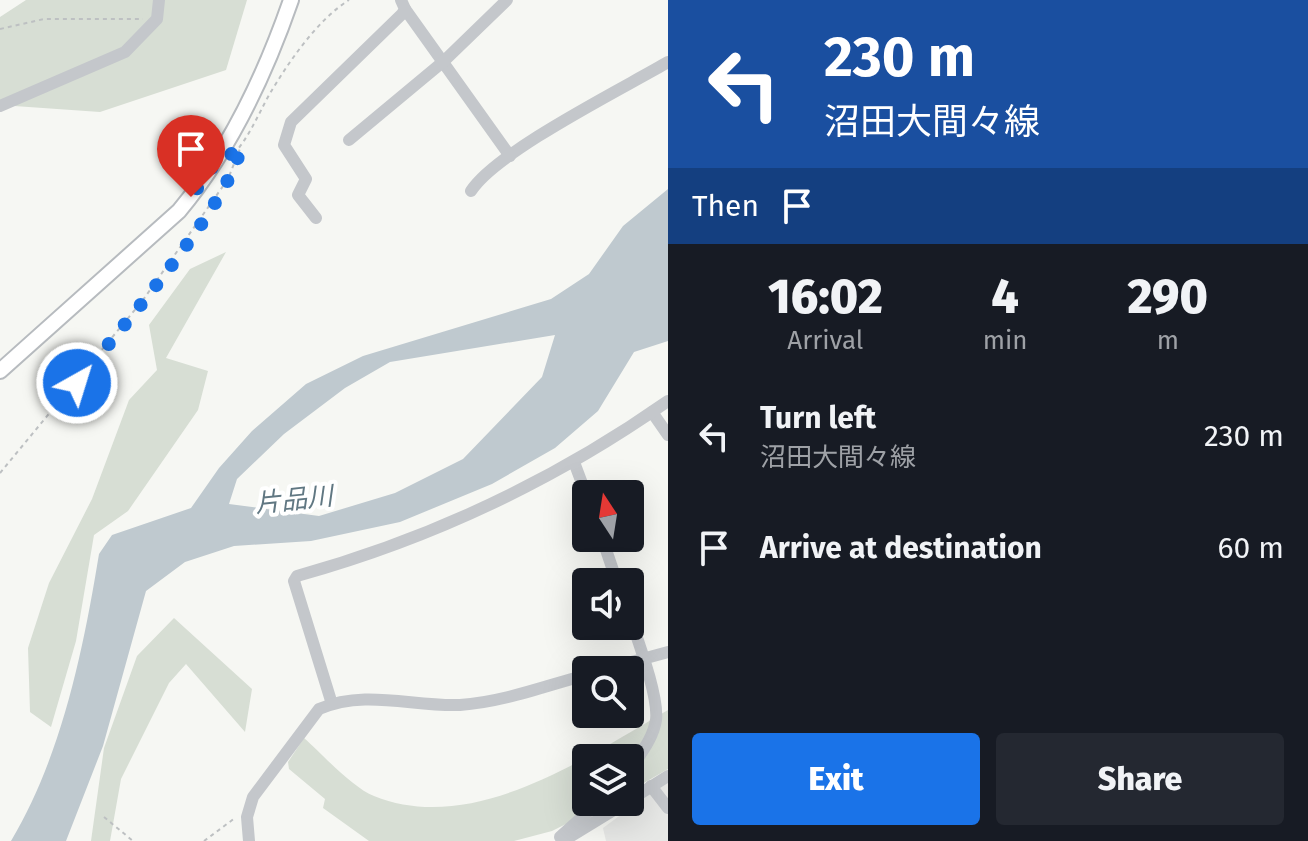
<!DOCTYPE html>
<html lang="en">
<head>
<meta charset="utf-8">
<style>
	:root { --surface:#171b24; --page:#242831; --text:#f1f3f6; --muted:#9ea1a6; --accent:#1a73e8 }
	body { margin:0; font-family:"Fira Sans","Noto Sans JP",sans-serif; background:var(--page); color:var(--text); height:100vh; display:flex; flex-direction:column; font-size:30px; white-space:nowrap }
	* { box-sizing:border-box; margin:0 }
	p { font-size:26px; color:var(--muted) }
	.icon { flex:none; width:44px; height:44px; fill:none; stroke:currentColor; stroke-width:2; stroke-linecap:round; stroke-linejoin:round }
	.map { position:relative; flex:1; overflow:hidden }
	.details { display:flex; flex-direction:column; background:var(--surface); width:640px }
	.details>* { flex:none }
	.guide { background:#1a4fa0; color:#fff; overflow:hidden }
	.needle { width:52px; rotate:348deg }
	.tools { position:absolute; left:572px; top:480px; display:grid; gap:16px }
	.tools a { display:grid; place-items:center; width:72px; height:72px; border-radius:8px; background:var(--surface); box-shadow:0 8px 32px #0002; font-size:40px }
	.pin { position:absolute; display:grid; place-items:center; width:68px; height:68px; color:#fff; margin:-82px -34px; border-radius:50% 50% 50% 0; rotate:-45deg; box-shadow:0 0 8px #0007 }
	.pin .icon { rotate:45deg }
	.me { position:absolute; width:88px; margin:-44px; rotate:39deg; stroke-linejoin:round; filter:drop-shadow(0 0 6px #0008) }
	.turn { display:flex; align-items:center; gap:28px; height:168px; padding:0 24px; font-size:36px }
	.turn .icon { width:104px; height:104px; stroke-width:2.5 }
	.turn b { display:block; font-size:56px; line-height:68px }
	.then { display:flex; align-items:center; height:76px; padding:0 24px; background:#0003; gap:16px; font-size:30px }
	.eta { display:flex; justify-content:space-evenly; align-items:center; height:136px; text-align:center }
	.eta b { font-size:48px; font-weight:800; line-height:56px }
	.action { display:flex; gap:16px; margin-top:auto; padding:16px 24px }
	.action a { flex:1; height:92px; border-radius:8px; background:var(--accent); color:#fff; font-size:32px; font-weight:800; line-height:92px; text-align:center }
	.action a+a { background:var(--page); color:var(--text) }
	ul { padding:0; list-style:none }
	li { display:flex; align-items:center; gap:24px; height:112px; padding:0 24px }
	li div { flex:1 }
	li b { display:block; font-size:30px }
	li em { font-style:normal }
	main { display:flex; flex:1; min-height:0 }
	.map>svg:first-child { display:block }
	.built { fill:#e7e8e6 }
	.green { fill:#d7ded4 }
	.water { fill:#bfc9cf; fill-rule:evenodd }
	.lines { fill:none; stroke-linecap:round; stroke-linejoin:round }
	.major-casing { stroke:#b7bbbf; stroke-width:18 }
	.path { stroke:#bdc0c2; stroke-width:2; stroke-dasharray:4 4; stroke-linecap:butt }
	.minor { stroke:#c4c7cb; stroke-width:12 }
	.major { stroke:#fff; stroke-width:14 }
	.route { stroke:#1a73e8; stroke-width:14; stroke-dasharray:0 25.2 }
	.labels { text-anchor:middle; dominant-baseline:central; stroke-width:8; stroke-linejoin:round; paint-order:stroke }
	.water-label { font-size:26px; font-style:italic; fill:#607782; stroke:#fff }
</style>
</head>
<body>
<main>
<div class="map">
<svg width="668" height="841" viewBox="0 0 668 841">
	<rect width="100%" height="100%" fill="#f6f7f3"/>
	<path class="built" d="M 668,780 L 668,841 L 606,841 L 603,828 Z"/>
	<g class="green">
		<path d="M 26,0 L 247,0 L 226,70 L 100,112 L 0,105 L 0,17 Z"/>
		<path d="M 226,252 L 166,358 L 208,371 L 198,410 L 128,511 L 94,535 L 76,641 L 51,727 L 30,712 L 28,648 L 49,583 L 92,499 L 129,400 L 157,370 L 149,325 L 190,269 Z"/>
		<path d="M 174,618 L 252,689 L 245,732 L 186,664 L 169,683 L 121,779 L 110,841 L 91,841 L 104,748 L 137,656 Z"/>
		<path d="M 668,710 L 668,769 L 630,791 L 630,758 L 586,758 L 586,802 L 610,802 L 552,831 L 514,841 L 369,841 L 323,808 L 325,799 L 289,769 L 288,762 L 304,738 C 322,754 353,788 374,796 C 473,836 585,758 668,710 Z"/>
	</g>
	<path class="water" d="M 668,189 L 668,341 L 634,352 L 598,411 L 555,448 L 492,484 L 400,522 L 311,541 L 234,546 L 185,562 L 146,591 L 103,746 L 66,841 L 11,841 C 62,755 83,651 99,554 L 112,535 L 191,508 L 219,468 L 252,431 L 306,384 L 363,356 L 551,299 L 589,274 L 623,226 ZM 555,335 L 542,377 L 463,459 L 395,493 L 319,516 L 229,504 L 237,479 L 284,434 L 345,388 L 390,362 Z"/>
	<g class="lines">
		<defs>
			<path id="major" d="M 0,371 L 179,211 C 230,150 265,75 291,0"/>
		</defs>
		<use href="#major" class="major-casing"/>
		<g class="path">
			<path d="M 0,29 L 44,19 L 143,19"/>
			<path d="M 234,154 C 250,135 257,117 269,95 C 288,63 317,20 349,0"/>
			<path d="M 0,473 L 143,300 L 228,179 L 241,146"/>
			<path d="M 104,817 L 133,841"/>
			<path d="M 204,841 L 235,818"/>
		</g>
		<g class="minor">
			<path d="M 405,9 L 510,156"/>
			<path d="M 0,106 L 125,52 L 157,19 L 159,0"/>
			<path d="M 349,140 L 444,61 L 507,0"/>
			<path d="M 471,191 C 497,151 622,89 668,62"/>
			<path d="M 316,218 L 298,195 L 306,179 L 284,145 L 291,122 L 402,14 L 405,9 L 401,0"/>
			<path d="M 652,412 L 668,435"/>
			<path d="M 574,462 L 586,494"/>
			<path d="M 602,538 L 617,582"/>
			<path d="M 630,617 C 638,641 659,697 656,720 C 653,739 640,754 630,770"/>
			<path d="M 602,670 L 668,652"/>
			<path d="M 332,704 L 294,581 L 297,576 C 430,539 554,481 668,401"/>
			<path d="M 651,786 L 668,808"/>
			<path d="M 630,800 L 668,776"/>
			<path d="M 560,837 L 599,802"/>
			<path d="M 249,841 L 247,817 L 253,797 L 319,709 C 366,689 412,707 460,705 C 503,702 545,686 586,675"/>
			<path d="M 563,841 L 627,802"/>
		</g>
		<use href="#major" class="major"/>
	</g>
	<g class="lines">
		<path class="route" d="M 77,383 C 118,331 229,206 241,146 L 222,162 L 215,163 L 191,197"/>
	</g>
	<g class="labels">
		<g class="water-label">
			<text transform="translate(294 500) rotate(-6)">片品川</text>
		</g>
	</g>
</svg>
<div class="tools">
<a><svg class="needle" viewBox="-14 -14 28 28"><path d="M0-13l5 13h-10z" fill="#e53935"/><path d="M0 13l5-13h-10z" fill="#9ea1a6"/></svg></a>
<a><svg class="icon" aria-label="sound" viewBox="0 0 24 24"><path d="M4 9h4l5-4v14l-5-4H4zM17 9q2 3 0 6"/></svg></a>
<a><svg class="icon" aria-label="search" viewBox="0 0 24 24"><circle cx="10" cy="10" r="6"/><path d="M15 15l6 6"/></svg></a>
<a><svg class="icon" aria-label="layers" viewBox="0 0 24 24"><path d="M12 4l9 5-9 5-9-5zM3 14l9 5 9-5"/></svg></a>
</div>
<div class="pin" style="left:191px;top:197px;background:#d93025"><svg class="icon" aria-label="arrive" viewBox="0 0 24 24"><path d="M6 21V4h12l-3 4 3 4H6"/></svg></div>
<svg class="me" style="left:77px;top:383px" viewBox="-20 -20 40 40"><circle r="17" fill="#1a73e8" stroke="#fff" stroke-width="3"/><path d="M0-11L8 9 0 5-8 9z" fill="#fff"/></svg>
</div>
<section class="details">
<div class="guide">
<div class="turn"><svg class="icon" aria-label="left" viewBox="0 0 24 24"><path d="M17 20v-9H6M10 6l-5 5 5 5"/></svg><div><b>230 m</b>沼田大間々線</div></div>
<div class="then">Then<svg class="icon" aria-label="arrive" viewBox="0 0 24 24"><path d="M6 21V4h12l-3 4 3 4H6"/></svg></div>
</div>
<div class="eta">
<div><b>16:02</b><p>Arrival</p></div>
<div><b>4</b><p>min</p></div>
<div><b>290</b><p>m</p></div>
</div>
<ul>
<li><svg class="icon" aria-label="left" viewBox="0 0 24 24"><path d="M17 20v-9H6M10 6l-5 5 5 5"/></svg><div><b>Turn left</b><p>沼田大間々線</p></div><em>230 m</em></li>
<li><svg class="icon" aria-label="arrive" viewBox="0 0 24 24"><path d="M6 21V4h12l-3 4 3 4H6"/></svg><div><b>Arrive at destination</b></div><em>60 m</em></li>
</ul>
<div class="action"><a>Exit</a><a>Share</a></div>
</section>
</main>
</body>
</html>
